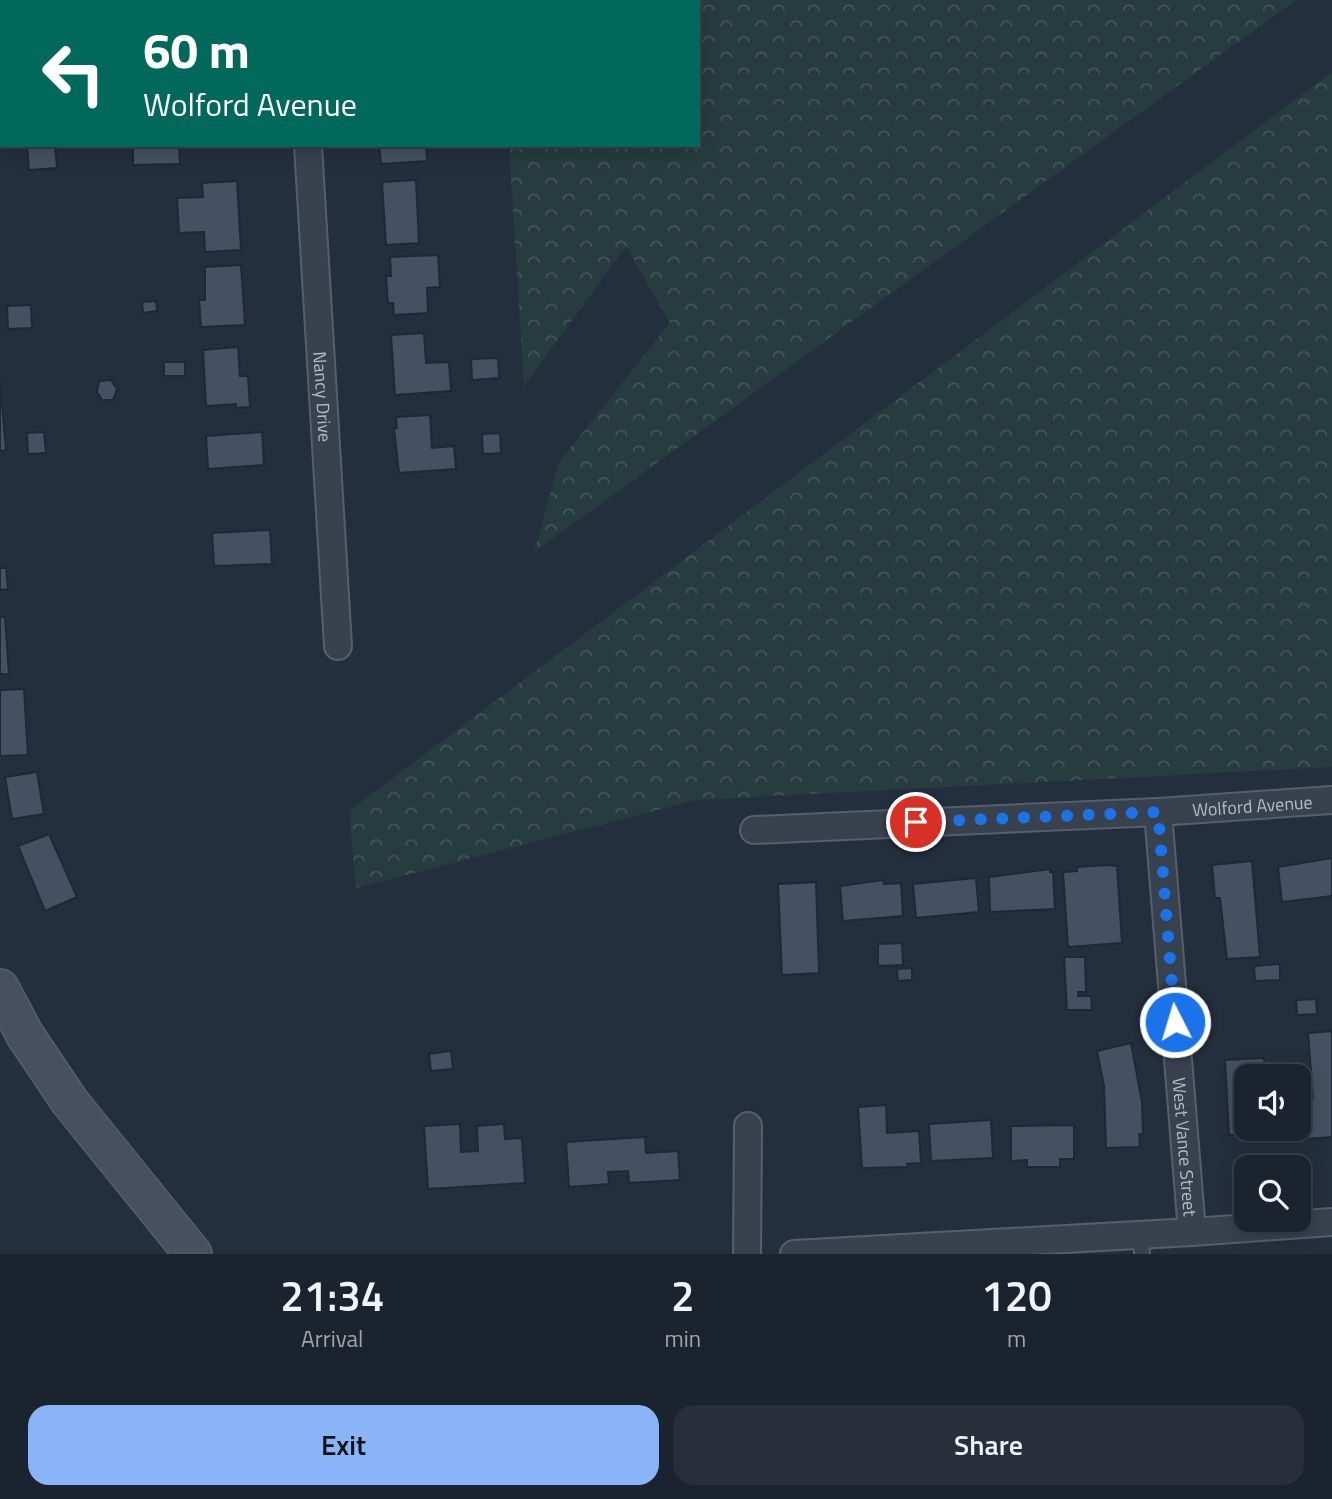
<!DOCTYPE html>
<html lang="en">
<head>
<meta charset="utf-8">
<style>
	:root { --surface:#1b232e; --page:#282f3a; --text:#f1f3f6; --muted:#a0a4aa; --line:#39404a; --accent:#8ab4f8 }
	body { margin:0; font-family:"Titillium Web",sans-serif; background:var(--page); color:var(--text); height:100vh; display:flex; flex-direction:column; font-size:26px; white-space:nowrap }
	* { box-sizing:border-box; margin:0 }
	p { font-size:23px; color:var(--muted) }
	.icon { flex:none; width:38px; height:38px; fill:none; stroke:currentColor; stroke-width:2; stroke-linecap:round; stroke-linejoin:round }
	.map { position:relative; height:1254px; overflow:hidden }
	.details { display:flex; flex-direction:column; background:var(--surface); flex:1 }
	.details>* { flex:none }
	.guide { position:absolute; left:0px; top:0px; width:700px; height:147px; box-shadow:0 4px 18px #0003,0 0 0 2px var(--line); background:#00695c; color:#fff; overflow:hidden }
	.fabs { position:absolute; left:1234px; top:1064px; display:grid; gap:14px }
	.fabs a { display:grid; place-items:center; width:77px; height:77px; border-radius:14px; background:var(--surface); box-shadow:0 4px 18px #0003,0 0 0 2px var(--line); font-size:35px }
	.pin { position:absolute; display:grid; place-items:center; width:60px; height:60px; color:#fff; margin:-30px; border:4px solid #fff; border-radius:50%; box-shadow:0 2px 7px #0007 }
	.me { position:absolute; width:77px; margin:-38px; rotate:355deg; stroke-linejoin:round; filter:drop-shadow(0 0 5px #0008) }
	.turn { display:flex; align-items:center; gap:24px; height:147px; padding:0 28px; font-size:32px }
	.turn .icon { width:91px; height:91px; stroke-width:2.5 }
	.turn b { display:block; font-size:49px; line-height:60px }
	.eta { display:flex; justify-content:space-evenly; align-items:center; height:119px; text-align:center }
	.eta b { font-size:42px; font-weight:600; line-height:49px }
	.primary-button { display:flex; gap:14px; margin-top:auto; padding:14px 28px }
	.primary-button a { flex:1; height:80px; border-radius:21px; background:var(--accent); color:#111; font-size:28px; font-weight:600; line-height:80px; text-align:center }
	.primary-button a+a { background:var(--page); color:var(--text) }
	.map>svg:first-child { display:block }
	.forest { fill:url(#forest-crowns) }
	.building { fill:#455162; stroke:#1f2835; stroke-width:2 }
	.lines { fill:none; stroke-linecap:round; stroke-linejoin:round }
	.service-casing { stroke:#565f6c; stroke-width:18 }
	.minor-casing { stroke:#565f6c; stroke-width:30 }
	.secondary-casing { stroke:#565f6c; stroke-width:40 }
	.service { stroke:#38414e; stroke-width:14 }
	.minor { stroke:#38414e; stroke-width:26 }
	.secondary { stroke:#465061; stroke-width:37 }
	.route { stroke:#1a73e8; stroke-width:12; stroke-dasharray:0 21.6 }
	.labels { text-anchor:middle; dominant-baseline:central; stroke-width:5; stroke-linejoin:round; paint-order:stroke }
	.street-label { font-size:18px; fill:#b4bcc9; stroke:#1d2633 }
</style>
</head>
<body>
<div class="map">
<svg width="1332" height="1254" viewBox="0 0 1332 1254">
	<defs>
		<pattern id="forest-crowns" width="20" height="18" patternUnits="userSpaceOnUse" patternTransform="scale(1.75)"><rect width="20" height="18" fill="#263c3f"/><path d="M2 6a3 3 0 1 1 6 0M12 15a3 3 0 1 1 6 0" fill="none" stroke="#435659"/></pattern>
	</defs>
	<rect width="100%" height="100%" fill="#242f3e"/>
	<g class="forest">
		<path d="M 652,0 L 1296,0 L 534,552 L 559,462 L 670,323 L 626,246 L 524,386 L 509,145 L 698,145 L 698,2 Z"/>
		<path d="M 1332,72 L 1332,767 L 696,800 L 356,888 L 349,811 Z"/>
	</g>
	<g class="building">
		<path d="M 78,0 L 78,2 L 47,2 L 47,1 Z"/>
		<rect x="447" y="0" width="106" height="2"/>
		<path d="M 563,0 L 632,0 L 632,2 L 564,2 Z"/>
		<path d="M 27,145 L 55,145 L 57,168 L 29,170 Z"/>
		<path d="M 133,145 L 179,145 L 180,164 L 133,165 Z"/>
		<path d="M 379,145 L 426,145 L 427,161 L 381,164 Z"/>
		<path d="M 416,180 L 419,243 L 386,245 L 382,182 Z"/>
		<path d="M 237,181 L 241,250 L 205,252 L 204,232 L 179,233 L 177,198 L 203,197 L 202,183 Z"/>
		<path d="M 438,255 L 440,287 L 427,288 L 428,313 L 394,315 L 393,303 L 388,303 L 386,276 L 391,276 L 390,257 Z"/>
		<path d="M 241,265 L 245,325 L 201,327 L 199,300 L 205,300 L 205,267 Z"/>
		<path d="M 156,301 L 157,311 L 143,313 L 142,302 Z"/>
		<path d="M 31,305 L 32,328 L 8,329 L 7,306 Z"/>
		<path d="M 424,333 L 426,363 L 449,362 L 451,391 L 395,395 L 391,335 Z"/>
		<path d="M 238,347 L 240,376 L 248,376 L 250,407 L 236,408 L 236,404 L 206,406 L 203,350 Z"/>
		<path d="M 498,358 L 499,378 L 472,380 L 471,359 Z"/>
		<rect x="164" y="362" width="21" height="14"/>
		<path d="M 111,380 L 117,389 L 113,400 L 102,400 L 97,392 L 99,381 Z"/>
		<path d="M 0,382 L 6,450 L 0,451 Z"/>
		<path d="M 430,415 L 432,448 L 454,446 L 456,469 L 399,473 L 394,428 L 397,428 L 396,417 Z"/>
		<path d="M 44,432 L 46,453 L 28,454 L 27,433 Z"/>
		<path d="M 262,432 L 264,465 L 208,469 L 206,436 Z"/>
		<path d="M 500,433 L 501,453 L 483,454 L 482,434 Z"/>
		<path d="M 270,530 L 272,564 L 214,566 L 212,533 Z"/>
		<path d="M 0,568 L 6,568 L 8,589 L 0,590 Z"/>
		<path d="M 0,617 L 5,617 L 9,674 L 0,674 Z"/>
		<path d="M 24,689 L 28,755 L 0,756 L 0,690 Z"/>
		<path d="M 37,772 L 44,814 L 12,819 L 5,777 Z"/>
		<path d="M 49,834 L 77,897 L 45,911 L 18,846 Z"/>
		<path d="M 1332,858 L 1332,896 L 1282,902 L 1278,867 Z"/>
		<path d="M 1252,861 L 1260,957 L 1227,959 L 1220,898 L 1215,898 L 1212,865 Z"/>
		<path d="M 1107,865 L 1117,866 L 1122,943 L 1068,947 L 1063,872 L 1077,871 L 1077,867 Z"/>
		<path d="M 1050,869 L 1050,872 L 1053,872 L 1055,909 L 990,912 L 989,877 Z"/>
		<path d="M 976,878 L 979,912 L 916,918 L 913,884 Z"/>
		<path d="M 883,880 L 884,884 L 901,883 L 903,916 L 843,921 L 840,886 Z"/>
		<path d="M 816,882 L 819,973 L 782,975 L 778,884 Z"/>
		<path d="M 902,943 L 903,965 L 878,966 L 878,944 Z"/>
		<path d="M 1064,957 L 1085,957 L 1086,992 L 1078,992 L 1078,996 L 1091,996 L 1092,1010 L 1067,1010 Z"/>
		<path d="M 1280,964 L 1280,980 L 1255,981 L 1254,966 Z"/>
		<path d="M 912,968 L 912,980 L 898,981 L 897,969 Z"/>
		<path d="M 1316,999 L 1317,1014 L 1297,1015 L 1296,1000 Z"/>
		<path d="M 1332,1031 L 1332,1137 L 1304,1139 L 1301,1099 L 1313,1098 L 1308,1033 Z"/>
		<path d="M 1131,1043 L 1142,1102 L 1143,1134 L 1139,1134 L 1140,1147 L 1106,1148 L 1104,1086 L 1097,1051 Z"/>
		<path d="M 451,1051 L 453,1069 L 431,1071 L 429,1054 Z"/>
		<path d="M 1264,1058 L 1265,1076 L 1246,1076 L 1246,1129 L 1268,1129 L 1268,1133 L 1229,1135 L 1225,1060 Z"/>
		<path d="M 886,1105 L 887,1133 L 919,1131 L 921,1163 L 907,1164 L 908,1167 L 862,1168 L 858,1107 Z"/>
		<path d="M 991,1120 L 993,1158 L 931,1161 L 929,1124 Z"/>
		<path d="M 460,1124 L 461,1152 L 478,1151 L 477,1126 L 504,1124 L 505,1139 L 522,1138 L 525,1183 L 428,1189 L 424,1126 Z"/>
		<path d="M 1074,1125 L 1074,1159 L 1060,1159 L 1060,1167 L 1027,1167 L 1027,1160 L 1011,1161 L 1011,1126 Z"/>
		<path d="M 645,1137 L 646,1153 L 678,1151 L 680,1180 L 629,1183 L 628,1171 L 608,1172 L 609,1184 L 569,1187 L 566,1142 Z"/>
	</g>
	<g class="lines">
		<defs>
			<path id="service" d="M 1141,1235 L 1142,1254"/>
			<g id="minor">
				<path d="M 300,0 L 300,2"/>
				<path id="s1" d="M 308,145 L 338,646"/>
				<path id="s2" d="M 1158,812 L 1192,1232"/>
				<path id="s3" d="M 754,830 L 1158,812 L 1332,800"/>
				<path d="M 747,1254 L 748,1126"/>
				<path d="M 794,1254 L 1192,1232 L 1332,1222"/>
			</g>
			<path id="secondary" d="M 0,988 L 25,1035 L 70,1102 L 193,1254"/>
		</defs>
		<use href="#service" class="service-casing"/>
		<use href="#minor" class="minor-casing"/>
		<use href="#secondary" class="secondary-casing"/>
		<use href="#service" class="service"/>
		<use href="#minor" class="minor"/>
		<use href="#secondary" class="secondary"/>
	</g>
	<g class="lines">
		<path class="route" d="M 916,822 L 1158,812 L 1175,1022"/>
	</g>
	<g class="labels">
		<g class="street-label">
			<text stroke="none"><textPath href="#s1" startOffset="252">Nancy Drive</textPath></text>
			<text stroke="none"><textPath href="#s3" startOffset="499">Wolford Avenue</textPath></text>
			<text stroke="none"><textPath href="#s2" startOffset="336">West Vance Street</textPath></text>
		</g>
	</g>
</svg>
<div class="fabs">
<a><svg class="icon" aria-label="sound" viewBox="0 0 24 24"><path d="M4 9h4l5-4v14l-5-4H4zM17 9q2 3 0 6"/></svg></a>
<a><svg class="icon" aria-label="search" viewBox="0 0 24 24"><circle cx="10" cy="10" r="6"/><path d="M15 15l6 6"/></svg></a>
</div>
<div class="pin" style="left:916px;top:822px;background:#d93025"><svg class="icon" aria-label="arrive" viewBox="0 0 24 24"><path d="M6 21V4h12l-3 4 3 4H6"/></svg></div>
<svg class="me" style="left:1175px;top:1022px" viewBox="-20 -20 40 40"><circle r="17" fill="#1a73e8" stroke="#fff" stroke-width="3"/><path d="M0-11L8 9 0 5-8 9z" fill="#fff"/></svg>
<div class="guide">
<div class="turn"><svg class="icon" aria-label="left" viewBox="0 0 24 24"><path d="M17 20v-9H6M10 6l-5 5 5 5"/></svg><div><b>60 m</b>Wolford Avenue</div></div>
</div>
</div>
<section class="details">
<div class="eta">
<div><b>21:34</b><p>Arrival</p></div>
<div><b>2</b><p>min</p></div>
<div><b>120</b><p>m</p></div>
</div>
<div class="primary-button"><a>Exit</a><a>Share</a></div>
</section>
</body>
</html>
